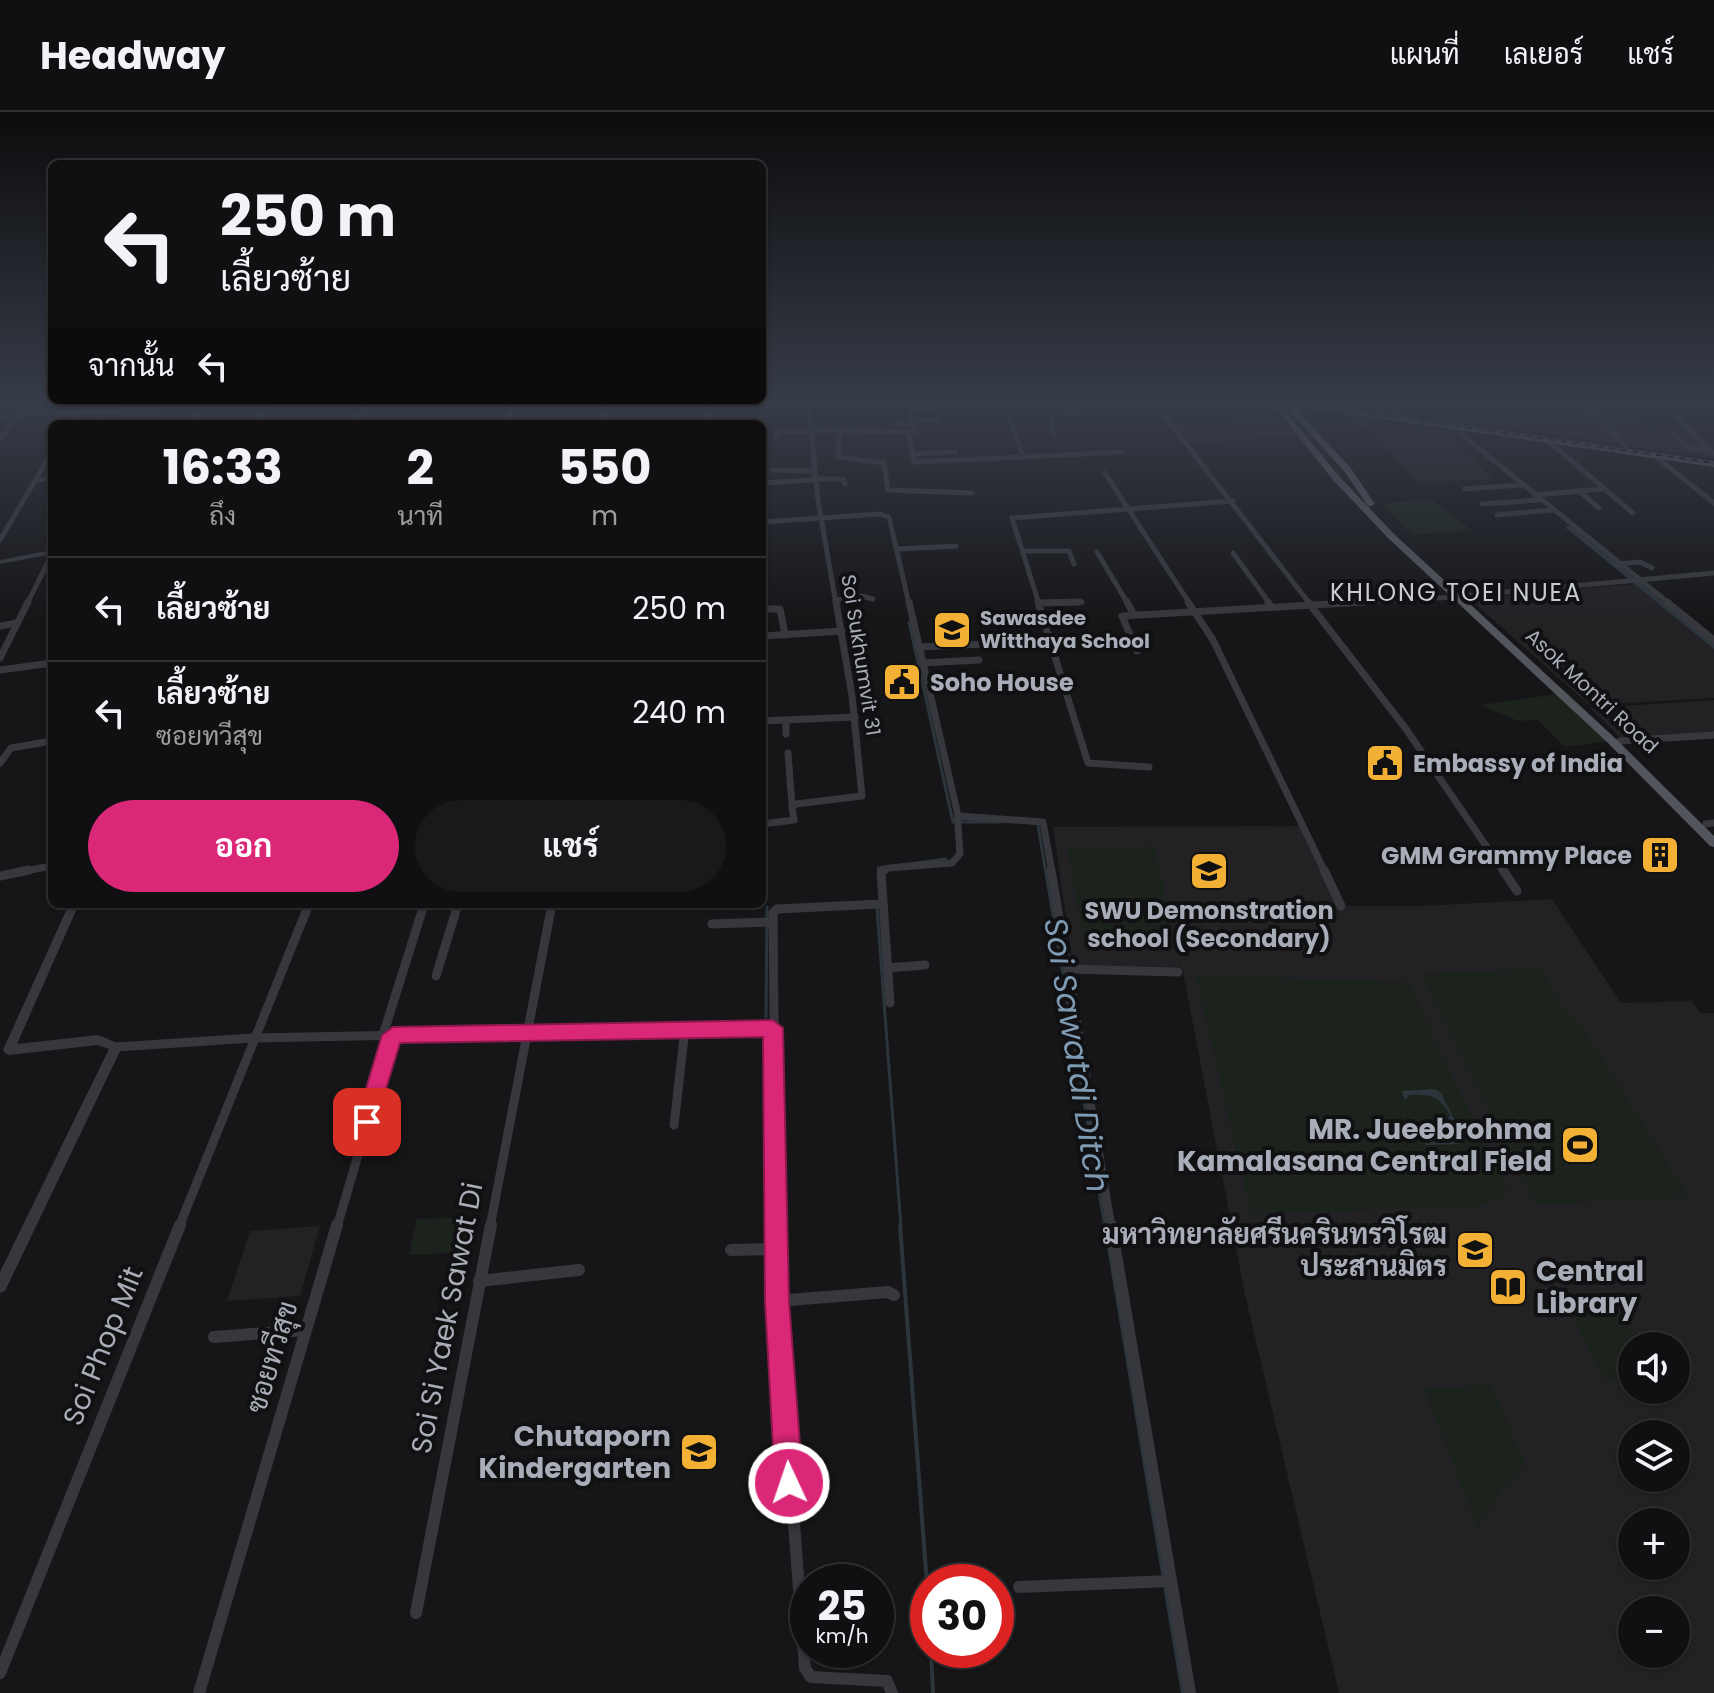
<!DOCTYPE html>
<html lang="th">
<head>
<meta charset="utf-8">
<style>
	:root { --surface:#101012; --page:#19191b; --text:#f1f3f6; --muted:#9c9d9f; --line:#303032; --accent:#db2777 }
	body { margin:0; font-family:Poppins,Sarabun,sans-serif; background:var(--page); color:var(--text); height:100vh; display:flex; flex-direction:column; font-size:30px; white-space:nowrap }
	* { box-sizing:border-box; margin:0 }
	p { font-size:26px; color:var(--muted) }
	.icon { flex:none; width:44px; height:44px; fill:none; stroke:currentColor; stroke-width:2; stroke-linecap:round; stroke-linejoin:round }
	.map { position:relative; flex:1; overflow:hidden }
	.sheet { position:absolute; left:48px; top:308px; width:718px; height:488px; display:flex; flex-direction:column; background:var(--surface); border-radius:12px; box-shadow:0 2px 6px #0004,0 0 0 2px var(--line) }
	.sheet>* { flex:none }
	.top-card { position:absolute; left:48px; top:48px; width:718px; height:244px; border-radius:12px; box-shadow:0 2px 6px #0004,0 0 0 2px var(--line); background:#101012; color:var(--text); overflow:hidden }
	.fabs { position:absolute; left:1618px; top:1220px; display:grid; gap:16px }
	.fabs a { display:grid; place-items:center; width:72px; height:72px; border-radius:50%; background:var(--surface); box-shadow:0 2px 6px #0004,0 0 0 2px var(--line); font-size:40px }
	.speed { position:absolute; left:790px; top:1452px; display:flex; gap:16px; font-size:40px; font-weight:700; text-align:center }
	.speed>* { display:grid; place-content:center; width:104px; height:104px; border-radius:50%; background:var(--surface); box-shadow:0 2px 6px #0004,0 0 0 2px var(--line); line-height:1 }
	.speed small { font-size:20px; font-weight:400 }
	.speed .limit { border:12px solid #d22; background:#fff; color:#111 }
	.pin { position:absolute; display:grid; place-items:center; width:68px; height:68px; color:#fff; margin:-34px; border-radius:16px; box-shadow:0 4px 12px #0006 }
	.me { position:absolute; width:88px; margin:-44px; rotate:357deg; stroke-linejoin:round; filter:drop-shadow(0 0 6px #0008) }
	.turn { display:flex; align-items:center; gap:28px; height:168px; padding:0 40px; font-size:36px }
	.turn .icon { width:104px; height:104px; stroke-width:2.5 }
	.turn b { display:block; font-size:56px; line-height:68px }
	.then { display:flex; align-items:center; height:76px; padding:0 40px; background:#0003; gap:16px; font-size:30px }
	.eta { display:flex; justify-content:space-evenly; align-items:center; height:136px; text-align:center }
	.eta b { font-size:48px; font-weight:700; line-height:56px }
	.action { display:flex; gap:16px; margin-top:auto; padding:16px 40px }
	.action a { flex:1; height:92px; border-radius:48px; background:var(--accent); color:#fff; font-size:32px; font-weight:700; line-height:92px; text-align:center }
	.action a+a { background:var(--page); color:var(--text) }
	ul { padding:0; list-style:none }
	li { display:flex; align-items:center; gap:24px; height:104px; padding:0 40px; border-top:2px solid var(--line) }
	li div { flex:1 }
	li b { display:block; font-size:30px }
	li em { font-style:normal }
	header { display:flex; align-items:center; gap:48px; box-sizing:border-box; height:112px; padding:0 40px; background:var(--surface); border-bottom:2px solid var(--line) }
	header strong { font-size:38px }
	nav { display:flex; gap:44px; margin-inline-start:auto; font-size:28px }
	.map>svg:first-child { display:block }
	.built { fill:#222225; fill-rule:evenodd }
	.green { fill:#1c231d }
	.water { fill:#2c353c }
	.lines { fill:none; stroke-linecap:round; stroke-linejoin:round }
	.stream-far1 { stroke:#2c353c; stroke-width:3 }
	.stream { stroke:#2c353c; stroke-width:4 }
	.canal { fill:#2c353c; fill-rule:evenodd }
	.minor-far3 { stroke:#37383d; stroke-width:5 }
	.minor-far2 { stroke:#37383d; stroke-width:7 }
	.minor-far1 { stroke:#37383d; stroke-width:9 }
	.minor { stroke:#37383d; stroke-width:12 }
	.tertiary { fill:#37383d; fill-rule:evenodd }
	.primary { fill:#53555c; fill-rule:evenodd }
	.rail-casing { stroke:#4a4c52; stroke-width:4 }
	.rail { stroke:#111113; stroke-width:2; stroke-dasharray:6; stroke-linecap:butt }
	.route { fill:#db2777; stroke:#8e194d; stroke-width:2 }
	.labels { text-anchor:middle; dominant-baseline:central; stroke-width:8; stroke-linejoin:round; paint-order:stroke }
	.far-poi-label { font-size:20px; font-weight:bold; fill:#a8adb8; stroke:#111113; text-anchor:start }
	.far-street-label { font-size:20px; fill:#a8adb8; stroke:#111113 }
	.far-quarter-label { font-size:24px; letter-spacing:2px; fill:#c9ccd4; stroke:#111113 }
	.poi-label { font-size:24px; font-weight:bold; fill:#a8adb8; stroke:#111113; text-anchor:start }
	.near-poi-label { font-size:28px; font-weight:bold; fill:#a8adb8; stroke:#111113; text-anchor:end }
	.near-street-label { font-size:28px; fill:#a8adb8; stroke:#111113 }
	.near-water-label { font-size:32px; font-style:italic; fill:#7f9bb3; stroke:#111113 }
</style>
</head>
<body>
<header>
<strong>Headway</strong>
<nav><a>แผนที่</a><a>เลเยอร์</a><a>แชร์</a></nav>
</header>
<div class="map">
<svg width="1714" height="1581" viewBox="0 0 1714 1581">
	<rect width="100%" height="100%" fill="#161618"/>
	<g class="built">
		<path d="M 1312,288 L 1427,288 L 1441,301 L 1475,304 L 1455,288 L 1490,292 L 1541,288 L 1556,298 L 1582,296 L 1599,306 L 1622,332 Z"/>
		<path d="M 1574,288 L 1631,288 L 1615,291 L 1636,300 L 1651,316 L 1690,319 L 1714,346 L 1630,335 L 1606,308 Z"/>
		<path d="M 1348,304 L 1458,319 L 1467,327 L 1453,328 L 1493,367 L 1419,370 L 1374,322 Z"/>
		<path d="M 1263,306 L 1283,308 L 1296,323 L 1189,332 L 1173,313 Z"/>
		<path d="M 1635,472 L 1714,536 L 1714,586 L 1589,593 L 1470,487 Z"/>
		<path d="M 1714,588 L 1714,623 L 1623,628 L 1590,596 Z"/>
		<path d="M 1302,714 L 1338,794 L 1421,794 L 1552,787 L 1621,891 L 1691,889 L 1701,901 L 1714,901 L 1714,1581 L 1339,1581 L 1245,1183 L 1182,855 L 1073,853 L 1053,715 ZM 1632,1234 L 1676,1234 L 1676,1278 L 1632,1278 ZM 1632,1322 L 1676,1322 L 1676,1366 L 1632,1366 ZM 1632,1410 L 1676,1410 L 1676,1454 L 1632,1454 ZM 1632,1498 L 1676,1498 L 1676,1542 L 1632,1542 Z"/>
		<path d="M 320,1114 L 300,1184 L 227,1189 L 250,1119 Z"/>
	</g>
	<g class="green">
		<path d="M 1433,388 L 1471,418 L 1412,423 L 1382,391 Z"/>
		<path d="M 1557,582 L 1608,629 L 1565,635 L 1538,608 L 1518,609 L 1480,593 Z"/>
		<path d="M 1154,734 L 1176,826 L 1083,827 L 1067,735 Z"/>
		<path d="M 1541,857 L 1571,907 L 1577,907 L 1591,928 L 1689,1085 L 1535,1093 L 1420,862 Z"/>
		<path d="M 1196,864 L 1408,870 L 1509,1082 L 1479,1095 L 1251,1102 Z"/>
		<path d="M 475,1105 L 467,1140 L 409,1143 L 417,1107 Z"/>
		<path d="M 1614,1190 L 1638,1234 L 1632,1234 L 1632,1268 L 1606,1270 L 1566,1193 Z"/>
		<path d="M 1491,1273 L 1526,1352 L 1500,1380 L 1478,1417 L 1424,1277 Z"/>
	</g>
	<path class="water" d="M 1435,977 L 1441,981 L 1459,1017 L 1454,1020 L 1460,1032 L 1426,1033 L 1420,1021 L 1432,1018 L 1436,1027 L 1450,1027 L 1444,1013 L 1450,1003 C 1440,984 1429,982 1409,983 L 1405,989 L 1402,979 Z"/>
	<g class="lines">
		<g class="stream-far1">
			<path d="M 909,510 L 953,710"/>
			<path d="M 962,710 L 1000,710"/>
			<path d="M 1038,713 L 1105,1115"/>
			<path d="M 878,756 L 946,747"/>
			<path d="M 877,797 L 901,1115"/>
			<path d="M 766,905 L 767,795"/>
		</g>
		<g class="stream">
			<path d="M 900,1113 L 928,1486"/>
			<path d="M 1104,1113 L 1105,1116"/>
			<path d="M 1107,1123 L 1164,1467"/>
			<path d="M 1165,1474 L 1183,1581"/>
			<path d="M 931,1538 L 933,1581"/>
		</g>
		<path class="canal" d="M 1566,414 L 1570,414 L 1714,531 L 1714,537 L 1566,416 Z"/>
		<g class="minor-far3">
			<path d="M 602,288 L 607,312"/>
			<path d="M 808,288 L 818,388 L 836,492"/>
			<path d="M 1004,288 L 1023,345 L 1122,340"/>
			<path d="M 1152,288 L 1310,492"/>
			<path d="M 1385,288 L 1396,302"/>
			<path d="M 1572,288 L 1600,305 L 1626,335"/>
			<path d="M 1659,288 L 1714,342"/>
			<path d="M 1389,292 L 1427,290"/>
			<path d="M 0,294 L 26,291"/>
			<path d="M 911,298 L 938,299"/>
			<path d="M 18,302 L 371,289"/>
			<path d="M 0,306 L 16,304"/>
			<path d="M 913,308 L 938,308"/>
			<path d="M 259,309 L 265,295"/>
			<path d="M 68,312 L 78,300"/>
			<path d="M 99,312 L 107,299"/>
			<path d="M 190,312 L 198,297"/>
			<path d="M 508,312 L 513,288"/>
			<path d="M 707,312 L 710,288"/>
			<path d="M 896,312 L 914,312"/>
			<path d="M 1460,316 L 1465,325 L 1670,492"/>
			<path d="M 809,318 L 914,320 L 908,288"/>
			<path d="M 839,319 L 838,345 L 884,351 L 888,378 L 972,381"/>
			<path d="M 908,320 L 914,350 L 1023,345"/>
			<path d="M 1673,322 L 1688,335 L 1710,338"/>
			<path d="M 1054,324 L 1050,303 L 1082,300 L 1078,288"/>
			<path d="M 776,325 L 778,320 L 809,320"/>
			<path d="M 0,327 L 29,288"/>
			<path d="M 1547,328 L 1633,401"/>
			<path d="M 911,342 L 955,340"/>
			<path d="M 1655,344 L 1714,391"/>
			<path d="M 772,358 L 812,359"/>
			<path d="M 1105,361 L 1190,492"/>
			<path d="M 813,367 L 843,367 L 845,372"/>
			<path d="M 36,368 L 52,366"/>
			<path d="M 762,371 L 813,368"/>
			<path d="M 1464,377 L 1522,373"/>
			<path d="M 1579,379 L 1599,396"/>
			<path d="M 1535,383 L 1604,377"/>
			<path d="M 1482,392 L 1539,388"/>
			<path d="M 1497,403 L 1552,398"/>
			<path d="M 762,410 L 880,402 L 889,405 L 909,492"/>
			<path d="M 0,428 L 52,340"/>
			<path d="M 897,437 L 956,434"/>
			<path d="M 1023,439 L 1069,439 L 1074,452"/>
			<path d="M 1097,440 L 1128,492"/>
			<path d="M 1233,441 L 1270,492"/>
			<path d="M 1618,452 L 1640,450 L 1652,456"/>
			<path d="M 1463,484 L 1714,461"/>
			<path d="M 835,488 L 861,484 L 873,487"/>
			<path d="M 1040,491 L 1082,490"/>
			<path d="M 27,492 L 52,442"/>
			<path d="M 1039,492 L 1012,406 L 1233,389"/>
			<path d="M 1327,492 L 1456,485"/>
		</g>
		<g class="minor-far2">
			<path d="M 1038,490 L 1088,651 L 1149,655"/>
			<path d="M 1127,490 L 1133,501"/>
			<path d="M 1188,490 L 1213,528 L 1325,760"/>
			<path d="M 1268,490 L 1272,495"/>
			<path d="M 1308,490 L 1406,617 L 1504,760"/>
			<path d="M 1667,490 L 1714,528"/>
			<path d="M 1040,491 L 1080,490"/>
			<path d="M 762,497 L 780,497 L 785,523"/>
			<path d="M 0,514 L 17,511"/>
			<path d="M 762,524 L 842,519"/>
			<path d="M 918,535 L 1052,529"/>
			<path d="M 1137,539 L 1122,504 L 1364,490"/>
			<path d="M 0,546 L 28,490"/>
			<path d="M 922,551 L 979,548"/>
			<path d="M 0,558 L 52,551"/>
			<path d="M 786,608 L 786,622"/>
			<path d="M 762,609 L 855,605"/>
			<path d="M 1620,629 L 1714,623"/>
			<path d="M 788,641 L 792,693"/>
			<path d="M 0,651 L 11,636 L 52,629"/>
			<path d="M 958,704 L 1043,710 L 1052,760"/>
			<path d="M 762,712 L 794,708 L 792,695 L 796,692 L 862,684 L 852,584 L 836,490"/>
			<path d="M 1706,712 L 1714,711"/>
			<path d="M 19,760 L 52,754"/>
			<path d="M 881,760 L 889,756 L 952,751 L 960,742 L 957,699 L 909,490"/>
		</g>
		<g class="minor-far1">
			<path d="M 884,758 L 881,760 L 890,891"/>
			<path d="M 1051,758 L 1111,1115"/>
			<path d="M 1324,758 L 1341,794"/>
			<path d="M 1503,758 L 1517,779"/>
			<path d="M 0,764 L 29,758"/>
			<path d="M 712,812 L 773,810"/>
			<path d="M 887,856 L 925,853"/>
			<path d="M 1069,857 L 1178,860"/>
			<path d="M 436,864 L 458,792"/>
			<path d="M 383,923 L 422,799"/>
			<path d="M 116,935 L 253,926 L 773,916"/>
			<path d="M 674,1013 L 685,917"/>
			<path d="M 179,1115 L 309,792"/>
			<path d="M 337,1115 L 393,923"/>
			<path d="M 490,1115 L 552,792"/>
			<path d="M 776,1115 L 773,801 L 777,797 L 881,792"/>
		</g>
		<g class="minor">
			<path d="M 776,1113 L 777,1189 L 805,1556 L 811,1565 L 887,1569 L 892,1581"/>
			<path d="M 1111,1113 L 1190,1581"/>
			<path d="M 731,1138 L 776,1137"/>
			<path d="M 479,1169 L 579,1158"/>
			<path d="M 777,1189 L 888,1180 L 894,1183"/>
			<path d="M 214,1225 L 305,1218"/>
			<path d="M 1019,1475 L 1171,1469"/>
			<path d="M 416,1501 L 491,1113"/>
			<path d="M 0,1561 L 180,1113"/>
			<path d="M 199,1581 L 337,1113"/>
		</g>
		<g class="tertiary">
			<path d="M 369,288 L 375,288 L 355,312 L 349,312 Z"/>
			<path d="M 52,438 L 52,442 L 0,452 L 0,448 Z"/>
			<path d="M 69,792 L 79,792 L 17,932 L 98,923 L 120,932 L 122,935 L 5,1179 L 0,1181 L 0,1160 L 109,937 L 98,933 L 9,943 L 5,941 L 3,938 Z"/>
		</g>
		<path class="primary" d="M 1259,288 L 1286,288 L 1288,290 L 1714,351 L 1714,355 L 1293,294 L 1350,355 L 1375,392 L 1371,394 L 1368,394 L 1344,359 L 1284,293 L 1280,293 L 1339,364 L 1393,421 L 1616,627 L 1714,724 L 1714,735 L 1710,734 L 1608,631 L 1387,425 L 1333,368 L 1272,291 Z"/>
		<defs>
			<path id="rail" d="M 1276,288 L 1714,351"/>
		</defs>
		<use href="#rail" class="rail-casing"/>
		<use href="#rail" class="rail"/>
	</g>
	<linearGradient id="sky" x2="0" y2="1"><stop stop-color="#0c0c0d"/><stop offset="0.57" stop-color="#363c48"/><stop offset="1" stop-color="#363c48" stop-opacity="0"/></linearGradient>
	<rect width="1714" height="509" fill="url(#sky)"/>
	<path class="route" d="M 773,908 L 783,916 L 789,1189 L 803,1371 L 799,1380 L 789,1384 L 779,1380 L 775,1371 L 765,1189 L 763,925 L 400,931 L 374,1016 L 367,1019 L 359,1016 L 356,1010 L 382,923 L 393,915 Z"/>
	<defs>
		<symbol id="school-square" viewBox="-11 -11 22 22"><rect x="-9" y="-9" width="18" height="18" rx="4" fill="#f2b134" stroke="#111113"/><path d="M0-5L7-2L0 1L-7-2ZM-4 1L0 2.5L4 1V4Q0 6-4 4Z" fill="#111"/></symbol>
		<symbol id="civic-square" viewBox="-11 -11 22 22"><rect x="-9" y="-9" width="18" height="18" rx="4" fill="#f2b134" stroke="#111113"/><path d="M-.6-6.5H3V-4.5H.6V-3L4-1V1h2V6H-6V1h2V-1L-.6-3ZM-1.2 2.5V6h2.4V2.5Z" fill="#111"/></symbol>
		<symbol id="building-square" viewBox="-11 -11 22 22"><rect x="-9" y="-9" width="18" height="18" rx="4" fill="#f2b134" stroke="#111113"/><path d="M-4-6H4V6H1V3H-1V6H-4ZM-2.5-4.3h1.7v1.8h-1.7ZM.8-4.3h1.7v1.8H.8ZM-2.5-1h1.7V.8h-1.7ZM.8-1h1.7V.8H.8Z" fill="#111"/></symbol>
		<symbol id="stadium-square" viewBox="-11 -11 22 22"><rect x="-9" y="-9" width="18" height="18" rx="4" fill="#f2b134" stroke="#111113"/><path d="M0-5a6.5 5 0 1 0 0 10a6.5 5 0 1 0 0-10ZM-3.5-1.8h7v3.6h-7Z" fill="#111"/></symbol>
		<symbol id="university-square" viewBox="-11 -11 22 22"><rect x="-9" y="-9" width="18" height="18" rx="4" fill="#f2b134" stroke="#111113"/><path d="M0-5L7-2L0 1L-7-2ZM-4 1L0 2.5L4 1V4Q0 6-4 4Z" fill="#111"/></symbol>
		<symbol id="library-square" viewBox="-11 -11 22 22"><rect x="-9" y="-9" width="18" height="18" rx="4" fill="#f2b134" stroke="#111113"/><path d="M-6-4Q-3-5.5-.7-3.5V5Q-3 3-6 4ZM6-4Q3-5.5 .7-3.5V5Q3 3 6 4Z" fill="#111"/></symbol>
	</defs>
	<g fill-rule="evenodd">
		<use href="#school-square" x="930" y="496" width="44" height="44"/>
		<use href="#civic-square" x="880" y="548" width="44" height="44"/>
		<use href="#civic-square" x="1363" y="629" width="44" height="44"/>
		<use href="#building-square" x="1638" y="721" width="44" height="44"/>
		<use href="#school-square" x="1187" y="737" width="44" height="44"/>
		<use href="#stadium-square" x="1558" y="1011" width="44" height="44"/>
		<use href="#university-square" x="1453" y="1116" width="44" height="44"/>
		<use href="#library-square" x="1486" y="1153" width="44" height="44"/>
		<use href="#school-square" x="677" y="1318" width="44" height="44"/>
	</g>
	<g class="labels">
		<g class="far-poi-label">
			<text x="980" y="506">Sawasdee<tspan x="980" dy="23">Witthaya School</tspan></text>
		</g>
		<g class="far-street-label">
			<text transform="translate(861 543) rotate(81)">Soi Sukhumvit 31</text>
			<text transform="translate(1592 579) rotate(43)">Asok Montri Road</text>
		</g>
		<g class="far-quarter-label">
			<text x="1456" y="480">KHLONG TOEI NUEA</text>
		</g>
		<g class="poi-label">
			<text x="930" y="570">Soho House</text>
			<text x="1413" y="651">Embassy of India</text>
			<text x="1632" y="743" text-anchor="end">GMM Grammy Place</text>
			<text x="1209" y="798" text-anchor="middle">SWU Demonstration<tspan x="1209" dy="28">school (Secondary)</tspan></text>
		</g>
		<g class="near-poi-label">
			<text x="1552" y="1017">MR. Jueebrohma<tspan x="1552" dy="32">Kamalasana Central Field</tspan></text>
			<text x="1447" y="1122">มหาวิทยาลัยศรีนครินทรวิโรฒ<tspan x="1447" dy="32">ประสานมิตร</tspan></text>
			<text x="1536" y="1159" text-anchor="start">Central<tspan x="1536" dy="32">Library</tspan></text>
			<text x="671" y="1324">Chutaporn<tspan x="671" dy="32">Kindergarten</tspan></text>
		</g>
		<g class="near-street-label">
			<text transform="translate(447 1206) rotate(-79)">Soi Si Yaek Sawat Di</text>
			<text transform="translate(103 1234) rotate(-68)">Soi Phop Mit</text>
			<text transform="translate(272 1245) rotate(-73)">ซอยทวีสุข</text>
		</g>
		<g class="near-water-label">
			<text transform="translate(1077 943) rotate(81)">Soi Sawatdi Ditch</text>
		</g>
	</g>
</svg>
<div class="fabs">
<a><svg class="icon" aria-label="sound" viewBox="0 0 24 24"><path d="M4 9h4l5-4v14l-5-4H4zM17 9q2 3 0 6"/></svg></a>
<a><svg class="icon" aria-label="layers" viewBox="0 0 24 24"><path d="M12 4l9 5-9 5-9-5zM3 14l9 5 9-5"/></svg></a>
<a>+</a>
<a>−</a>
</div>
<div class="speed"><div>25<small>km/h</small></div><div class="limit">30</div></div>
<div class="pin" style="left:367px;top:1010px;background:#d93025"><svg class="icon" aria-label="arrive" viewBox="0 0 24 24"><path d="M6 21V4h12l-3 4 3 4H6"/></svg></div>
<svg class="me" style="left:789px;top:1371px" viewBox="-20 -20 40 40"><circle r="17" fill="#db2777" stroke="#fff" stroke-width="3"/><path d="M0-11L8 9 0 5-8 9z" fill="#fff"/></svg>
<div class="top-card">
<div class="turn"><svg class="icon" aria-label="left" viewBox="0 0 24 24"><path d="M17 20v-9H6M10 6l-5 5 5 5"/></svg><div><b>250 m</b>เลี้ยวซ้าย</div></div>
<div class="then">จากนั้น<svg class="icon" aria-label="left" viewBox="0 0 24 24"><path d="M17 20v-9H6M10 6l-5 5 5 5"/></svg></div>
</div>
<section class="sheet">
<div class="eta">
<div><b>16:33</b><p>ถึง</p></div>
<div><b>2</b><p>นาที</p></div>
<div><b>550</b><p>m</p></div>
</div>
<ul>
<li><svg class="icon" aria-label="left" viewBox="0 0 24 24"><path d="M17 20v-9H6M10 6l-5 5 5 5"/></svg><div><b>เลี้ยวซ้าย</b></div><em>250 m</em></li>
<li><svg class="icon" aria-label="left" viewBox="0 0 24 24"><path d="M17 20v-9H6M10 6l-5 5 5 5"/></svg><div><b>เลี้ยวซ้าย</b><p>ซอยทวีสุข</p></div><em>240 m</em></li>
</ul>
<div class="action"><a>ออก</a><a>แชร์</a></div>
</section>
</div>
</body>
</html>
